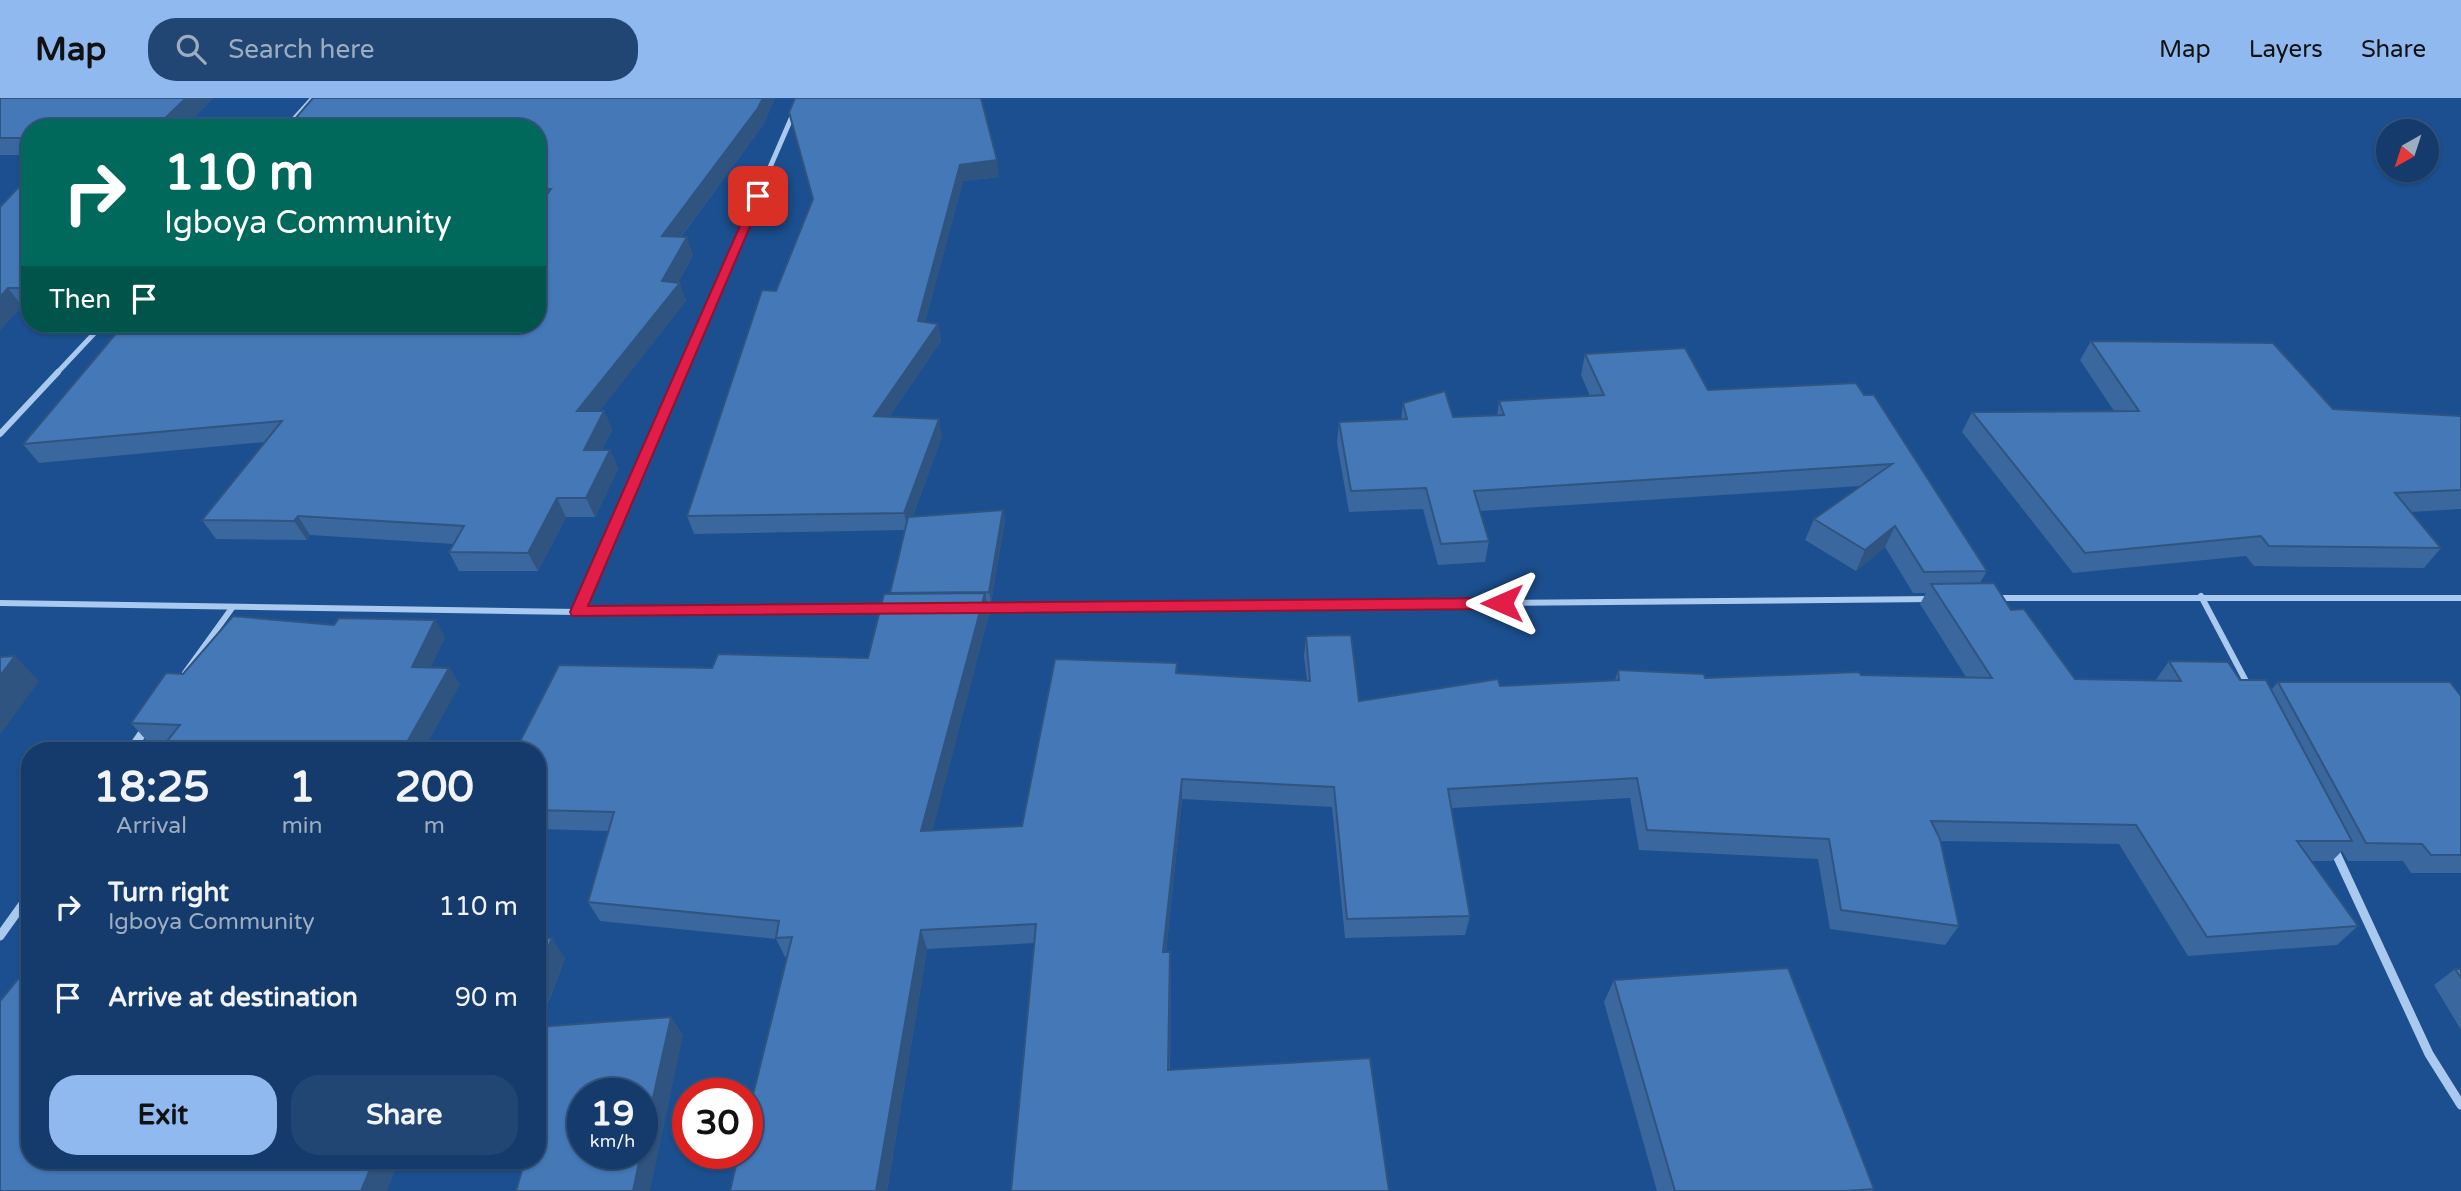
<!DOCTYPE html>
<html lang="en">
<head>
<meta charset="utf-8">
<style>
	:root { --surface:#143b6b; --page:#214673; --text:#f1f3f6; --muted:#9dadc1; --line:#33557e; --accent:#90b9f0 }
	body { margin:0; font-family:"Varela Round",sans-serif; background:var(--page); color:var(--text); height:100vh; display:flex; flex-direction:column; font-size:26px; white-space:nowrap }
	* { box-sizing:border-box; margin:0 }
	p { font-size:23px; color:var(--muted) }
	.icon { flex:none; width:38px; height:38px; fill:none; stroke:currentColor; stroke-width:2; stroke-linecap:round; stroke-linejoin:round }
	.map { position:relative; flex:1; overflow:hidden }
	.drawer { position:absolute; left:21px; top:644px; width:525px; height:427px; display:flex; flex-direction:column; background:var(--surface); border-radius:28px; box-shadow:0 2px 5px #0004,0 0 0 2px var(--line) }
	.drawer>* { flex:none }
	.guide { position:absolute; left:21px; top:21px; width:525px; height:214px; border-radius:28px; box-shadow:0 2px 5px #0004,0 0 0 2px var(--line); background:#00695c; color:#fff; overflow:hidden }
	.needle { width:46px; rotate:219deg }
	.tools { position:absolute; left:2376px; top:21px; display:grid; gap:14px }
	.tools a { display:grid; place-items:center; width:63px; height:63px; border-radius:50%; background:var(--surface); box-shadow:0 2px 5px #0004,0 0 0 2px var(--line); font-size:35px }
	.speed { position:absolute; left:567px; top:980px; display:flex; gap:14px; font-size:35px; font-weight:700; text-align:center }
	.speed>* { display:grid; place-content:center; width:91px; height:91px; border-radius:50%; background:var(--surface); box-shadow:0 2px 5px #0004,0 0 0 2px var(--line); line-height:1 }
	.speed small { font-size:18px; font-weight:400 }
	.speed .limit { border:10px solid #d22; background:#fff; color:#111 }
	.pin { position:absolute; display:grid; place-items:center; width:60px; height:60px; color:#fff; margin:-30px; border-radius:14px; box-shadow:0 4px 10px #0006 }
	.me { position:absolute; width:77px; margin:-38px; rotate:270deg; stroke-linejoin:round; filter:drop-shadow(0 0 5px #0008) }
	.turn { display:flex; align-items:center; gap:24px; height:147px; padding:0 28px; font-size:32px }
	.turn .icon { width:91px; height:91px; stroke-width:2.5 }
	.turn b { display:block; font-size:49px; line-height:60px }
	.then { display:flex; align-items:center; height:66px; padding:0 28px; background:#0003; gap:14px; font-size:26px }
	.eta { display:flex; justify-content:space-evenly; align-items:center; height:119px; text-align:center }
	.eta b { font-size:42px; font-weight:700; line-height:49px }
	.action { display:flex; gap:14px; margin-top:auto; padding:14px 28px }
	.action a { flex:1; height:80px; border-radius:28px; background:var(--accent); color:#111; font-size:28px; font-weight:700; line-height:80px; text-align:center }
	.action a+a { background:var(--page); color:var(--text) }
	ul { padding:0; list-style:none }
	li { display:flex; align-items:center; gap:21px; height:91px; padding:0 28px }
	li div { flex:1 }
	li b { display:block; font-size:26px }
	li em { font-style:normal }
	header { display:flex; align-items:center; gap:42px; box-sizing:border-box; height:98px; padding:0 35px; background:var(--accent); color:#111 }
	header strong { font-size:33px }
	nav { display:flex; gap:38px; margin-inline-start:auto; font-size:24px }
	.search { width:490px; height:63px; background:var(--page); display:flex; align-items:center; gap:18px; box-sizing:border-box; padding:0 24px; border-radius:28px; color:var(--muted); font-size:26px }
	.map>svg:first-child { display:block }
	.lines { fill:none; stroke-linecap:round; stroke-linejoin:round }
	.minor-far2 { stroke:#a9c9ee; stroke-width:5 }
	.minor-far1 { stroke:#a9c9ee; stroke-width:6 }
	.minor { stroke:#a9c9ee; stroke-width:9 }
	.wall { fill:#3a679d }
	.shaded-wall { fill:#305480 }
	.building { fill:#4478b7; stroke:#305480; stroke-width:2 }
	.route { fill:#e11d48; stroke:#92132f; stroke-width:2 }
</style>
</head>
<body>
<header>
<strong>Map</strong>
<div class="search"><svg class="icon" aria-label="search" viewBox="0 0 24 24"><circle cx="10" cy="10" r="6"/><path d="M15 15l6 6"/></svg>Search here</div>
<nav><a>Map</a><a>Layers</a><a>Share</a></nav>
</header>
<div class="map">
<svg width="2461" height="1093" viewBox="0 0 2461 1093">
	<rect width="100%" height="100%" fill="#1b4f8f"/>
	<g class="lines">
		<g class="minor-far2">
			<path d="M 286,30 L 313,0"/>
			<path d="M 57,275 L 103,226"/>
			<path d="M 681,275 L 800,0"/>
		</g>
		<g class="minor-far1">
			<path d="M 0,336 L 58,274"/>
			<path d="M 2201,498 L 2249,589"/>
			<path d="M 1996,500 L 2461,500"/>
			<path d="M 0,505 L 578,514 L 889,511"/>
			<path d="M 981,510 L 1932,501"/>
			<path d="M 578,514 L 682,274"/>
			<path d="M 185,575 L 232,510"/>
		</g>
		<g class="minor">
			<path d="M 130,653 L 146,630"/>
			<path d="M 2334,751 L 2429,956 L 2461,1007"/>
			<path d="M 0,838 L 30,796"/>
		</g>
	</g>
	<g class="wall">
		<path d="M 0,0 L 213,0 L 183,30 L 30,30 L 30,57 L 0,57 Z"/>
		<path d="M 313,0 L 775,0 L 763,27 L 681,139 L 693,157 L 678,185 L 686,203 L 599,313 L 604,313 L 612,332 L 602,352 L 610,352 L 618,371 L 595,419 L 566,419 L 538,473 L 459,473 L 449,454 L 454,446 L 310,437 L 307,442 L 216,441 L 202,422 L 265,344 L 39,365 L 23,346 L 537,226 L 538,109 L 537,108 L 537,30 Z"/>
		<path d="M 793,29 L 999,79 L 963,83 L 925,224 L 938,226 L 941,243 L 889,319 L 942,338 L 913,418 L 1003,412 L 1005,422 L 991,504 L 987,504 L 989,516 L 932,733 L 1022,728 L 1178,575 L 1307,583 L 1304,558 L 1306,538 L 1359,603 L 1500,588 L 1615,582 L 1618,572 L 1705,580 L 1861,577 L 1966,579 L 1920,506 L 1926,495 L 1913,495 L 1885,449 L 1856,473 L 1805,442 L 1814,421 L 1860,388 L 1480,413 L 1489,443 L 1485,464 L 1438,467 L 1423,411 L 1349,414 L 1337,345 L 1339,324 L 1401,322 L 1403,305 L 1453,319 L 1497,318 L 1499,303 L 1590,298 L 1581,277 L 1585,256 L 1708,292 L 1856,285 L 1987,473 L 1980,485 L 2011,512 L 2075,581 L 2155,583 L 2169,563 L 2271,592 L 2278,584 L 2461,598 L 2461,775 L 2411,775 L 2403,763 L 2348,763 L 2342,753 L 2332,763 L 2311,763 L 2358,828 L 2337,847 L 2188,858 L 2119,746 L 1940,743 L 1959,828 L 1945,847 L 1830,831 L 1818,761 L 1639,752 L 1630,700 L 1452,710 L 1470,818 L 1465,837 L 1345,840 L 1332,709 L 1182,701 L 1166,854 L 1171,873 L 1170,972 L 1011,1093 L 1034,845 L 927,851 L 887,1093 L 730,1093 L 787,859 L 785,859 L 776,841 L 600,823 L 588,804 L 608,733 L 537,731 L 537,653 L 712,570 L 868,560 L 890,496 L 905,432 L 694,436 L 687,418 L 813,102 Z"/>
		<path d="M 30,77 L 30,208 L 22,208 L 0,232 Z"/>
		<path d="M 2091,243 L 2333,311 L 2461,318 L 2461,411 L 2411,414 L 2441,450 L 2424,470 L 2254,468 L 2246,458 L 2073,475 L 1962,334 L 1972,314 L 2114,313 L 2080,262 Z"/>
		<path d="M 445,539 L 430,570 L 449,570 L 460,587 L 167,643 L 146,642 L 131,625 L 183,576 Z"/>
		<path d="M 537,840 L 565,860 L 539,929 L 671,919 L 683,938 L 537,1062 Z"/>
		<path d="M 2455,871 L 2461,871 L 2461,932 L 2434,887 Z"/>
		<path d="M 1614,882 L 1874,1091 L 1872,1093 L 1657,1093 L 1604,904 Z"/>
	</g>
	<g class="shaded-wall">
		<path d="M 186,0 L 213,0 L 183,30 L 155,30 Z"/>
		<path d="M 763,0 L 775,0 L 763,27 L 668,156 L 662,138 Z"/>
		<path d="M 997,62 L 999,79 L 963,83 L 921,240 L 918,223 L 960,67 Z"/>
		<path d="M 687,139 L 693,157 L 674,192 L 680,185 L 686,203 L 585,332 L 577,313 L 662,183 Z"/>
		<path d="M 8,190 L 22,208 L 0,232 L 0,199 Z"/>
		<path d="M 938,226 L 941,243 L 878,336 L 874,318 Z"/>
		<path d="M 604,313 L 612,332 L 593,371 L 584,352 Z"/>
		<path d="M 939,321 L 942,338 L 908,432 L 904,415 Z"/>
		<path d="M 610,352 L 618,371 L 595,419 L 586,400 Z"/>
		<path d="M 557,400 L 566,419 L 538,473 L 528,455 Z"/>
		<path d="M 1003,412 L 1005,422 L 991,504 L 989,494 Z"/>
		<path d="M 298,418 L 310,437 L 307,442 L 294,423 Z"/>
		<path d="M 1895,428 L 1885,449 L 1856,473 L 1865,452 Z"/>
		<path d="M 985,495 L 989,516 L 927,753 L 921,733 Z"/>
		<path d="M 435,522 L 445,539 L 423,586 L 412,569 Z"/>
		<path d="M 15,558 L 39,583 L 0,637 L 0,578 Z"/>
		<path d="M 449,570 L 460,587 L 423,653 L 402,653 Z"/>
		<path d="M 1182,681 L 1182,701 L 1164,873 L 1163,854 Z"/>
		<path d="M 921,832 L 927,851 L 887,1093 L 876,1093 Z"/>
		<path d="M 552,840 L 565,860 L 537,932 L 537,877 Z"/>
		<path d="M 1170,854 L 1171,873 L 1169,990 L 1168,972 Z"/>
		<path d="M 671,919 L 683,938 L 650,1093 L 633,1093 L 641,1055 L 642,1055 L 642,1049 Z"/>
		<path d="M 374,1062 L 400,1062 L 387,1093 L 361,1093 Z"/>
	</g>
	<g class="building">
		<path d="M 0,0 L 186,0 L 155,30 L 30,30 L 30,40 L 0,40 Z"/>
		<path d="M 313,0 L 763,0 L 758,10 L 662,138 L 687,139 L 662,183 L 680,185 L 577,313 L 604,313 L 584,352 L 610,352 L 586,400 L 557,400 L 528,455 L 449,454 L 464,428 L 298,418 L 294,423 L 202,422 L 282,323 L 23,346 L 124,226 L 537,226 L 537,110 L 551,91 L 537,91 L 537,30 L 287,30 Z"/>
		<path d="M 795,0 L 981,0 L 997,62 L 960,67 L 918,223 L 938,226 L 874,318 L 939,321 L 904,415 L 687,418 L 762,192 L 776,193 L 813,101 L 789,14 Z"/>
		<path d="M 30,77 L 30,190 L 8,190 L 0,199 L 0,109 Z"/>
		<path d="M 2091,243 L 2273,245 L 2333,311 L 2461,318 L 2461,392 L 2395,395 L 2441,450 L 2269,448 L 2261,438 L 2085,455 L 1972,314 L 2139,313 Z"/>
		<path d="M 1685,250 L 1708,292 L 1856,285 L 1864,297 L 1874,297 L 1987,473 L 1924,474 L 1895,428 L 1865,452 L 1814,421 L 1892,366 L 1474,393 L 1489,443 L 1441,446 L 1426,390 L 1351,393 L 1339,324 L 1407,321 L 1403,305 L 1445,293 L 1453,319 L 1504,317 L 1499,303 L 1604,297 L 1585,256 Z"/>
		<path d="M 1003,412 L 989,494 L 890,495 L 908,419 Z"/>
		<path d="M 1994,485 L 2011,512 L 2024,511 L 2075,581 L 2181,583 L 2169,563 L 2228,564 L 2240,582 L 2266,582 L 2352,743 L 2297,743 L 2358,828 L 2207,839 L 2136,727 L 1931,723 L 1940,741 L 1959,828 L 1841,812 L 1829,741 L 1647,732 L 1637,680 L 1448,691 L 1470,818 L 1347,821 L 1334,689 L 1182,681 L 1163,854 L 1170,854 L 1168,972 L 1370,960 L 1389,1093 L 1011,1093 L 1036,826 L 921,832 L 876,1093 L 730,1093 L 739,1055 L 747,1055 L 747,1021 L 792,839 L 776,840 L 779,823 L 588,804 L 614,714 L 537,712 L 537,653 L 515,653 L 559,567 L 712,570 L 718,556 L 868,560 L 884,496 L 985,495 L 921,733 L 1022,728 L 1055,561 L 1177,565 L 1176,575 L 1310,583 L 1306,538 L 1351,537 L 1359,603 L 1498,581 L 1500,588 L 1619,582 L 1618,572 L 1704,576 L 1705,580 L 1859,574 L 1861,577 L 1992,580 L 1931,486 Z"/>
		<path d="M 233,518 L 334,527 L 339,520 L 435,522 L 412,569 L 449,570 L 402,653 L 159,653 L 180,627 L 131,625 L 166,575 L 183,576 Z"/>
		<path d="M 15,558 L 0,578 L 0,559 Z"/>
		<path d="M 2278,584 L 2450,584 L 2461,598 L 2461,757 L 2431,757 L 2422,746 L 2366,745 Z"/>
		<path d="M 537,840 L 552,840 L 537,877 Z"/>
		<path d="M 1788,870 L 1874,1091 L 1846,1093 L 1675,1093 L 1614,882 Z"/>
		<path d="M 2455,871 L 2461,871 L 2461,880 Z"/>
		<path d="M 18,881 L 30,883 L 30,1062 L 374,1062 L 361,1093 L 0,1093 L 0,903 Z"/>
		<path d="M 671,919 L 642,1049 L 642,996 L 583,996 L 583,1055 L 641,1055 L 633,1093 L 516,1093 L 525,1062 L 537,1062 L 537,1017 L 542,999 L 537,999 L 537,929 Z"/>
	</g>
	<path class="route" d="M 754,96 L 763,98 L 588,508 L 1502,500 L 1509,505 L 1502,511 L 572,518 L 570,514 Z"/>
</svg>
<div class="tools">
<a><svg class="needle" viewBox="-14 -14 28 28"><path d="M0-13l5 13h-10z" fill="#e53935"/><path d="M0 13l5-13h-10z" fill="#9dadc1"/></svg></a>
</div>
<div class="speed"><div>19<small>km/h</small></div><div class="limit">30</div></div>
<div class="pin" style="left:758px;top:98px;background:#d93025"><svg class="icon" aria-label="arrive" viewBox="0 0 24 24"><path d="M6 21V4h12l-3 4 3 4H6"/></svg></div>
<svg class="me" style="left:1502px;top:505px" viewBox="-20 -20 40 40"><path d="M0-17L14 15 0 8-14 15z" fill="#e11d48" stroke="#fff" stroke-width="4"/></svg>
<div class="guide">
<div class="turn"><svg class="icon" aria-label="right" viewBox="0 0 24 24"><path d="M7 20v-9h11M14 6l5 5-5 5"/></svg><div><b>110 m</b>Igboya Community</div></div>
<div class="then">Then<svg class="icon" aria-label="arrive" viewBox="0 0 24 24"><path d="M6 21V4h12l-3 4 3 4H6"/></svg></div>
</div>
<section class="drawer">
<div class="eta">
<div><b>18:25</b><p>Arrival</p></div>
<div><b>1</b><p>min</p></div>
<div><b>200</b><p>m</p></div>
</div>
<ul>
<li><svg class="icon" aria-label="right" viewBox="0 0 24 24"><path d="M7 20v-9h11M14 6l5 5-5 5"/></svg><div><b>Turn right</b><p>Igboya Community</p></div><em>110 m</em></li>
<li><svg class="icon" aria-label="arrive" viewBox="0 0 24 24"><path d="M6 21V4h12l-3 4 3 4H6"/></svg><div><b>Arrive at destination</b></div><em>90 m</em></li>
</ul>
<div class="action"><a>Exit</a><a>Share</a></div>
</section>
</div>
</body>
</html>
